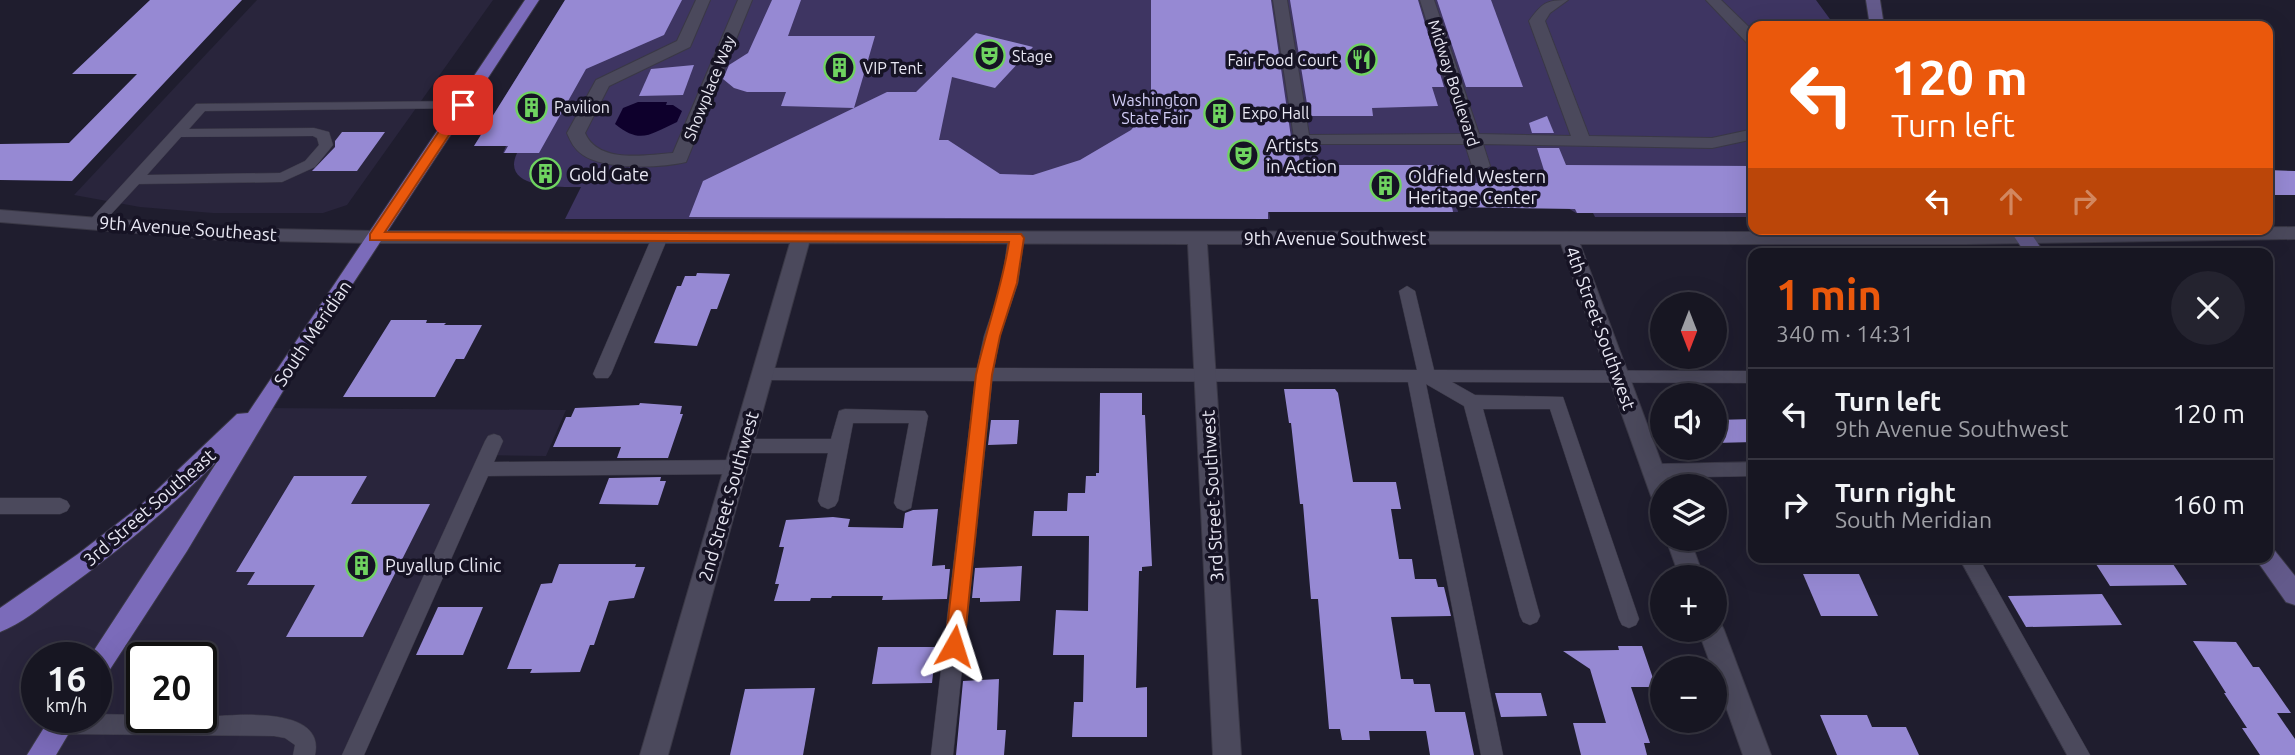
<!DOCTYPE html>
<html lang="en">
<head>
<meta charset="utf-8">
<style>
	:root { --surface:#171622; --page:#24232f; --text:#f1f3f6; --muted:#9e9fa5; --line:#363540; --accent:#ea580c }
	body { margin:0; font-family:Ubuntu,sans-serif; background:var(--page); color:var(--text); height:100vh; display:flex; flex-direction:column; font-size:26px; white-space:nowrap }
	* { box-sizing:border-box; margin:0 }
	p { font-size:23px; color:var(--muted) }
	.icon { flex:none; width:38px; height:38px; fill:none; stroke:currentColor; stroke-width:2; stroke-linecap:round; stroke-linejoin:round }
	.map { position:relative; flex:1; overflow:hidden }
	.panel { position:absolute; left:1748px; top:248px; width:525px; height:315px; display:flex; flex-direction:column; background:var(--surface); border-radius:14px; box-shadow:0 7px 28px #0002,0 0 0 2px var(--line) }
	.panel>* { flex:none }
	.hud { position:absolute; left:1748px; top:21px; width:525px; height:214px; border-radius:14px; box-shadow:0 7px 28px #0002,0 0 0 2px var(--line); background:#ea580c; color:#fff; overflow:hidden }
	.needle { width:46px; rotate:180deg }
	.tools { position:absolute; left:1650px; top:292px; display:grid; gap:14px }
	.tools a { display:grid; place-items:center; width:77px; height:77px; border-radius:50%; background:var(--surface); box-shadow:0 7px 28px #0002,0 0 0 2px var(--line); font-size:35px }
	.speed { position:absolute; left:21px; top:642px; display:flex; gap:14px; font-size:35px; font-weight:700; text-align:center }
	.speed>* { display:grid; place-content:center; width:91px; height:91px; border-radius:50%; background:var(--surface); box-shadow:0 7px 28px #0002,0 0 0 2px var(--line); line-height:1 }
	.speed small { font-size:18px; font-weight:400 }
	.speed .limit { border:4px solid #111; border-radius:10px; background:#fff; color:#111 }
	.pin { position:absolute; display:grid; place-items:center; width:60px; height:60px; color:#fff; margin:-30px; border-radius:14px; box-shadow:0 4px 10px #0006 }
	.me { position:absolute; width:77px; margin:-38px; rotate:6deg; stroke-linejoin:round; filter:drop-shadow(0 0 5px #0008) }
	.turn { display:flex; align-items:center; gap:24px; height:147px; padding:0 28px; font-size:32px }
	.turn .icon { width:91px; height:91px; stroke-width:2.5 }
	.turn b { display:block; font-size:49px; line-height:60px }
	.lanes { display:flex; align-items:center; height:66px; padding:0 28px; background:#0003; justify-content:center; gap:35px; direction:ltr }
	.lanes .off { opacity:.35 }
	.round { display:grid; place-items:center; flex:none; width:74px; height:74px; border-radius:37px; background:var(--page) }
	.summary { display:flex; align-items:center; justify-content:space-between; height:119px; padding:0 28px }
	h1 { font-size:42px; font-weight:600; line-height:52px; color:var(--accent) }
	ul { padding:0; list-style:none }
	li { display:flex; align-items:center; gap:21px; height:91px; padding:0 28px; border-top:2px solid var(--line) }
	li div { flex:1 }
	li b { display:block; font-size:26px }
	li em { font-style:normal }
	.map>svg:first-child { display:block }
	.built { fill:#29253c; fill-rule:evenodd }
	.green { fill:#3e3562 }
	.water { fill:#0e002c }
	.building { fill:#9689d3 }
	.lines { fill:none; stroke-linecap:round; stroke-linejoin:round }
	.lane-casing { stroke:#3a3846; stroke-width:1 }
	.street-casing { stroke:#3a3846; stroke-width:2 }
	.secondary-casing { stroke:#3a3846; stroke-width:2 }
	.primary-casing { stroke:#3a3846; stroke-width:2 }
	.lane { fill:#4b495c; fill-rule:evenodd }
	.street { fill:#4b495c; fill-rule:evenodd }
	.secondary { fill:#635a8b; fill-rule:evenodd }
	.primary { fill:#7b6bba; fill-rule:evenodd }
	.route { fill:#ea580c; stroke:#983908; stroke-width:2 }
	.labels { text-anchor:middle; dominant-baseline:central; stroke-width:7; stroke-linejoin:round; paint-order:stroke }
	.far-poi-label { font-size:16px; fill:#e9e8f4; stroke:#161324; text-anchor:start }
	.far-street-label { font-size:16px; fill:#e9e8f4; stroke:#161324 }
	.far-park-label { font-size:16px; fill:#d3cef7; stroke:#161324 }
	.poi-label { font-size:18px; fill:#e9e8f4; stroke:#161324; text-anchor:start }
	.street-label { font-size:18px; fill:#e9e8f4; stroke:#161324 }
</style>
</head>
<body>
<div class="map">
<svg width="2295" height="755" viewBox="0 0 2295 755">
	<rect width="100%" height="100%" fill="#1f1d2e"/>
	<g class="built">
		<path d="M 257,0 L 493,0 L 347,205 L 323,213 L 213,213 L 140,207 L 74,195 Z"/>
		<path d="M 262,408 L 566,410 L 546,456 L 482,455 L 350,755 L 0,755 L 0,621 ZM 37,658 L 96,658 L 96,718 L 37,718 ZM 142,658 L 201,658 L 201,718 L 142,718 Z"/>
	</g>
	<path class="green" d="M 565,0 L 1816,0 L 1835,26 L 1754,26 L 1753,217 L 1595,217 L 1593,213 L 1576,213 L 1563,205 L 1457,207 L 1458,212 L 1269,212 L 1270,219 L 565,219 L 581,187 C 560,187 500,189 517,153 L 503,153 L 506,146 L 474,146 Z"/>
	<path class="water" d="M 638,102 L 667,102 L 666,105 L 673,105 L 682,111 L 677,122 C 650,134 641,145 615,124 L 623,108 Z"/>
	<g class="building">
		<path d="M 150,0 L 242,0 L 72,181 L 0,180 L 0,144 L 69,143 L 137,74 L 72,74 Z"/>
		<path d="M 565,0 L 682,0 L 664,35 L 586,69 L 539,153 L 504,153 L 508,146 L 474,146 Z"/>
		<path d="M 772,0 L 801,0 L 788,36 L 875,36 L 854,108 L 781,106 L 786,92 L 747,92 L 734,88 L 723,79 L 729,65 L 748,53 Z"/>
		<path d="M 1151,0 L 1271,0 L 1292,144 L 1298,147 L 1300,165 L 1441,165 L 1445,183 L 1548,183 L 1537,148 L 1559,148 L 1566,165 L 1754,166 L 1754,213 L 1577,213 L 1575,209 L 1452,207 L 1453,212 L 1268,212 L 1268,219 L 689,217 L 703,181 L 887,92 L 916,92 L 976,33 L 1033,47 L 995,88 L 952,77 L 939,140 L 948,140 L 1000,174 L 1033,175 L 1080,160 L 1131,130 L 1151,107 Z"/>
		<path d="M 1290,0 L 1418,0 L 1444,87 L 1432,87 L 1438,106 L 1372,108 L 1373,116 L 1309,116 Z"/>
		<path d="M 1437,0 L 1491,0 L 1523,87 L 1466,87 Z"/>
		<path d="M 694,65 L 683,95 L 639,96 L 651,69 Z"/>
		<path d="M 1547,116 L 1554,133 L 1532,133 L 1529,123 Z"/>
		<path d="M 342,132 L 385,132 L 357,171 L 312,171 L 335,147 L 335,141 Z"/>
		<path d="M 2268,170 L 2295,171 L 2295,195 L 2268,195 Z"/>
		<path d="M 697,273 L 730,274 L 717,309 L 711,309 L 697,346 L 654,343 L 677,286 L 681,286 L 685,276 L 696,276 Z"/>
		<path d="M 391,320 L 427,320 L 426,323 L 446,323 L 444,325 L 482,325 L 464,359 L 456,359 L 435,397 L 343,397 Z"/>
		<path d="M 1284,389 L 1335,389 L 1338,393 L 1353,482 L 1396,482 L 1401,509 L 1391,509 L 1399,559 L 1412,559 L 1415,579 L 1436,579 L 1438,587 L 1444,587 L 1451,616 L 1391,617 L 1401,679 L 1413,679 L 1414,684 L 1430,684 L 1435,712 L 1465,712 L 1474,755 L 1430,755 L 1426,731 L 1369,731 L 1370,740 L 1342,740 L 1340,729 L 1329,729 L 1318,599 L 1311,599 L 1303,504 L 1300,504 L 1291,423 L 1289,423 Z"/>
		<path d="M 1100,393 L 1142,393 L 1142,415 L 1145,415 L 1152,566 L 1142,567 L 1142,571 L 1139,571 L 1136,688 L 1147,687 L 1147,737 L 1072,737 L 1074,702 L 1083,702 L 1084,655 L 1053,655 L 1056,610 L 1088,611 L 1089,536 L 1032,536 L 1034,511 L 1067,511 L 1068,493 L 1085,493 L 1086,476 L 1096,476 L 1096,473 L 1099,473 Z"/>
		<path d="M 640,403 L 682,406 L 680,414 L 683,414 L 668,458 L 617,458 L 621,447 L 553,447 L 566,417 L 571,417 L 575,408 L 639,405 Z"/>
		<path d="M 1754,419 L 1754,442 L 1715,443 L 1715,420 Z"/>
		<path d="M 991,420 L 1019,420 L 1017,444 L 988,445 Z"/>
		<path d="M 294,476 L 367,476 L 351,504 L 430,504 L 363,637 L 286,637 L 315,585 L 247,585 L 255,572 L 236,572 Z"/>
		<path d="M 661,477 L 660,481 L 666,481 L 658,505 L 599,504 L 609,478 Z"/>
		<path d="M 938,509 L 932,566 L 945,565 L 945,569 L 950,569 L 947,599 L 882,600 L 883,596 L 832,596 L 831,598 L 811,598 L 810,601 L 774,601 L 779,584 L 775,584 L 784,547 L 779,547 L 786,520 L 833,517 L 850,519 L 848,527 L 903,528 L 905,513 L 913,510 Z"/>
		<path d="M 2101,558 L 2169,558 L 2187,585 L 2110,586 L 2094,561 L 2103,561 Z"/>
		<path d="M 559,564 L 636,564 L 635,567 L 645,567 L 634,598 L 609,601 L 594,645 L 590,645 L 580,672 L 530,673 L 532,669 L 507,669 L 541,584 L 552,583 Z"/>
		<path d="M 1022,566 L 1020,601 L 980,602 L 980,598 L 972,598 L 975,568 Z"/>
		<path d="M 1803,574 L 1859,574 L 1878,616 L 1821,616 Z"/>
		<path d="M 2102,594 L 2122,625 L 2026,627 L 2008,596 Z"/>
		<path d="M 438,607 L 483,607 L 463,655 L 416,655 Z"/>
		<path d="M 2193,641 L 2236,642 L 2253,667 L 2259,667 L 2291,713 L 2277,713 L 2295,739 L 2295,755 L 2260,755 L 2242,728 L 2247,728 L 2224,693 L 2226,693 Z"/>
		<path d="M 1618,646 L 1642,646 L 1656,687 L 1631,687 L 1650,743 L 1644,743 L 1647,755 L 1581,755 L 1573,723 L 1606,723 L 1590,669 L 1563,651 L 1619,650 Z"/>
		<path d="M 878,647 L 936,647 L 932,683 L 872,684 Z"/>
		<path d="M 999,679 L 997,730 L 1006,730 L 1004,755 L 956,755 L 963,681 Z"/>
		<path d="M 815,688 L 803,755 L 730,755 L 745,689 Z"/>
		<path d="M 1495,693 L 1541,693 L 1547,716 L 1501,717 Z"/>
		<path d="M 1820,715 L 1867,715 L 1872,727 L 1906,727 L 1919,755 L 1837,755 Z"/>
	</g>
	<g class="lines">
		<defs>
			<g id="lane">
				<path d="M 463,101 L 468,102 L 468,108 L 205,111 L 189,129 L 314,128 L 329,132 L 333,145 L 315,167 L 282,182 L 139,184 L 101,225 L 96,227 L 88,222 L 196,104 ZM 313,136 L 317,138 L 319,145 L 305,161 L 280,173 L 147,175 L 181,137 Z"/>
				<path d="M 660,232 L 668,237 L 611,374 L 608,378 L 596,378 L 593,374 L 652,237 Z"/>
				<path d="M 1016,233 L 1024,238 L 1018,283 L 1000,336 L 994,368 L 1417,370 L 1399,291 L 1407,286 L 1415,291 L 1434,370 L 1754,371 L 1754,383 L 1452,382 L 1475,395 L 1563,397 L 1639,619 L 1636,625 L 1629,628 L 1622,625 L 1619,619 L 1550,409 L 1483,409 L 1540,616 L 1537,622 L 1530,625 L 1523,622 L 1520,616 L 1464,406 L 1426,384 L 1503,755 L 1481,755 L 1408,382 L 992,381 L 953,755 L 931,755 L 975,381 L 762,380 L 756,378 L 753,374 L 756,370 L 762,368 L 977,368 L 984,336 L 1002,283 L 1008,238 Z"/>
				<path d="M 845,409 L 925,411 L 928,416 L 911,508 L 904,511 L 897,508 L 894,503 L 909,423 L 853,423 L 838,501 L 835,506 L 828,509 L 821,506 L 818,501 L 828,453 L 742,453 L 735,451 L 733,446 L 735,441 L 742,439 L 831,439 L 839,411 Z"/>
				<path d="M 494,434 L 500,436 L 503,441 L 494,462 L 736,460 L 743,462 L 745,467 L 743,472 L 736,474 L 488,476 L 364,755 L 342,755 L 485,441 L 488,436 Z"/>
				<path d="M 1754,462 L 1754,476 L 1653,478 L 1646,476 L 1644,471 L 1646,466 L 1653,464 Z"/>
				<path d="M 0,498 L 60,498 L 67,501 L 70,506 L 67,511 L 60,514 L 0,514 Z"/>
				<path d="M 1959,558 L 1979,558 L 2090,755 L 2067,755 Z"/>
				<path d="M 96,714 L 142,715 L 142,718 C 160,718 178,718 196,718 C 223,716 327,702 315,755 L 293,755 L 295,745 L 285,738 L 274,736 L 60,734 L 52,731 L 49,724 L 52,718 L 96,718 Z"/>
			</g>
			<g id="street">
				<path d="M 696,0 L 710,0 L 690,47 L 609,86 L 585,133 C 598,164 645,155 673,153 L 738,0 L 752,0 L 686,162 C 661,168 605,170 583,155 C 574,149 571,142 567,133 L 596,80 L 677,41 Z"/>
				<path d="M 1273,0 L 1287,0 L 1309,135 L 1462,134 L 1420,0 L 1434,0 L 1479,134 L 1571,136 L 1529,21 C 1542,3 1546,0 1568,0 L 1550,13 L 1545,21 L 1589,136 L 1712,138 L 1754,129 L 1754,139 L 1712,148 L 1483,144 L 1490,166 L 1481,171 L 1472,166 L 1465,144 L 1295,144 Z"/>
				<path d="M 1706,0 L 1721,0 L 1754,32 L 1754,46 L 1748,44 Z"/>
				<path d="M 0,210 L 222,228 L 375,231 L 1967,232 L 2295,227 L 2295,239 L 1967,244 L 1580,244 L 1670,486 L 1662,486 L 1662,505 L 1654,502 L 1651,496 L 1561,244 L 1207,244 L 1241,755 L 1213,755 L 1188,244 L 809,243 L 668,755 L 640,755 L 790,243 L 375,243 L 222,240 L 0,222 Z"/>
				<path d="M 1666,539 L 1690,539 L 1704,578 L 1680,578 Z"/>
				<path d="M 1715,621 L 1720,622 L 1724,630 L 1771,755 L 1743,755 L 1715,676 L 1715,668 L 1712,668 L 1698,630 L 1715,630 Z"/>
			</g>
			<g id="secondary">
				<path d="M 1866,0 L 1880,0 L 1884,26 L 1870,26 Z"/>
				<path d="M 2009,229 L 2028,229 L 2045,254 L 2026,254 Z"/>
				<path d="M 2268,549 L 2275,551 L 2295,576 L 2295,605 L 2286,602 L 2255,558 L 2268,558 Z"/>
			</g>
			<g id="primary">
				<path d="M 525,0 L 539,0 L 289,381 L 187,551 L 105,677 L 96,680 L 96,658 L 89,658 L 219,459 C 170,509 116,553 59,594 C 41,607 21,624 0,632 L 0,608 L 78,554 L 140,506 L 237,414 L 248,413 Z"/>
				<path d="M 50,718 L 78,718 L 56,755 L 27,755 Z"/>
			</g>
		</defs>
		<use href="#lane" class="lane-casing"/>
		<use href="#street" class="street-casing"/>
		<use href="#secondary" class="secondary-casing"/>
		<use href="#primary" class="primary-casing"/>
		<use href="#lane" class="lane"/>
		<use href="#street" class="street"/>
		<use href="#secondary" class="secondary"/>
		<use href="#primary" class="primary"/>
	</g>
	<path class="route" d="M 463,101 L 469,105 L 385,232 L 1021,234 L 1024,238 L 1017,283 L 1000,336 L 992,375 L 964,646 L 961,652 L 954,655 L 948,652 L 945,646 L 976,375 C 986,330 1002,288 1009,242 L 370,240 L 370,234 L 458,103 Z"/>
	<defs>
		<symbol id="theatre-ring" viewBox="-11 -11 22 22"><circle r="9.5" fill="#161324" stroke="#6fd360" stroke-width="1.5"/><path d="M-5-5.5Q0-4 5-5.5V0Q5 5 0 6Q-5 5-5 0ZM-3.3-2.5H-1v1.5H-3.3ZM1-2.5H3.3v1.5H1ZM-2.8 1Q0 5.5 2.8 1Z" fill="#6fd360"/></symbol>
		<symbol id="restaurant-ring" viewBox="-11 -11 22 22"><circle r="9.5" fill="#161324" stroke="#6fd360" stroke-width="1.5"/><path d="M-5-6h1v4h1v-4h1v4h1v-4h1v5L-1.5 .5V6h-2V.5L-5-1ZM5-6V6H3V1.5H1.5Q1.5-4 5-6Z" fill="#6fd360"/></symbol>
		<symbol id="building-ring" viewBox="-11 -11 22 22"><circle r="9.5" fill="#161324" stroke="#6fd360" stroke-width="1.5"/><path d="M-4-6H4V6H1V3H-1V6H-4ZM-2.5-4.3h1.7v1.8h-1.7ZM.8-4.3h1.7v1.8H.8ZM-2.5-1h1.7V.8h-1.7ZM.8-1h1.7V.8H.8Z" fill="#6fd360"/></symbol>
	</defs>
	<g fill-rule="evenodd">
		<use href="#theatre-ring" x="972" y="38" width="35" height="35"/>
		<use href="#restaurant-ring" x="1344" y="42" width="35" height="35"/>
		<use href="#building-ring" x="822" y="50" width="35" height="35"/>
		<use href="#building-ring" x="514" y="90" width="35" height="35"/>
		<use href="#building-ring" x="1202" y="96" width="35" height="35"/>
		<use href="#theatre-ring" x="1226" y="138" width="35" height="35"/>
		<use href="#building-ring" x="528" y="156" width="35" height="35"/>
		<use href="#building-ring" x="1368" y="168" width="35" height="35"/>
		<use href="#building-ring" x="344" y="548" width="35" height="35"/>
	</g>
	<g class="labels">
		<g class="far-poi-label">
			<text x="1012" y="56">Stage</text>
			<text x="1338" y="60" text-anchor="end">Fair Food Court</text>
			<text x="863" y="68">VIP Tent</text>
			<text x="554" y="107">Pavilion</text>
			<text x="1242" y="113">Expo Hall</text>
		</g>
		<g class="far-street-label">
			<text transform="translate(1454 83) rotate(72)">Midway Boulevard</text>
			<text transform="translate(709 88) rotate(-68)">Showplace Way</text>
		</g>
		<g class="far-park-label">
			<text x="1155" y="100">Washington<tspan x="1155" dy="18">State Fair</tspan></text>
		</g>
		<g class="poi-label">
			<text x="1266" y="145">Artists<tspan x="1266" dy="21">in Action</tspan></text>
			<text x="569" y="174">Gold Gate</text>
			<text x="1408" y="176">Oldfield Western<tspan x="1408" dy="21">Heritage Center</tspan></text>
			<text x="385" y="565">Puyallup Clinic</text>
		</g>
		<g class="street-label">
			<text transform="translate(188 228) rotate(4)">9th Avenue Southeast</text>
			<text x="1335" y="238">9th Avenue Southwest</text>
			<text transform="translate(1601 328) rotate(70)">4th Street Southwest</text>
			<text transform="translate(312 333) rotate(-56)">South Meridian</text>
			<text transform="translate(728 496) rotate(-74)">2nd Street Southwest</text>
			<text transform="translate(1212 496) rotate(-93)">3rd Street Southwest</text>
			<text transform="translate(149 507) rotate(-41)">3rd Street Southeast</text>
		</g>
	</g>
</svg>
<div class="tools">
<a><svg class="needle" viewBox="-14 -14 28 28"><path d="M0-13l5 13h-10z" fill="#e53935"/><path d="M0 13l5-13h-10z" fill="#9e9fa5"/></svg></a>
<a><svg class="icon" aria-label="sound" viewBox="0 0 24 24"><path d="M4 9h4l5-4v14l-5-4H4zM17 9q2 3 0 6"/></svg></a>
<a><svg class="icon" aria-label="layers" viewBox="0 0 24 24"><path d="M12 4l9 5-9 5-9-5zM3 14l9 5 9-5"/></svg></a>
<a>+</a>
<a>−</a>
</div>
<div class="speed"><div>16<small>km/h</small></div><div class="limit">20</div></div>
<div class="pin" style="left:463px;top:105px;background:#d93025"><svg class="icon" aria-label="arrive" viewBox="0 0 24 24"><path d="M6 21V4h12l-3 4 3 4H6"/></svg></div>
<svg class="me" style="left:954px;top:646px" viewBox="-20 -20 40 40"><path d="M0-17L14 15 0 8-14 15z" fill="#ea580c" stroke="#fff" stroke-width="4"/></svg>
<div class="hud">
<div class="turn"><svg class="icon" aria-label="left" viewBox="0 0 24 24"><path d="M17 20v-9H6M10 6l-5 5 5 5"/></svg><div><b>120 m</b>Turn left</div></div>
<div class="lanes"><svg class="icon" aria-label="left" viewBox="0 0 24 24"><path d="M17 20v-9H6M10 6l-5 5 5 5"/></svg><svg class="icon off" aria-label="ahead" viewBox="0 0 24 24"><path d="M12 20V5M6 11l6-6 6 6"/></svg><svg class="icon off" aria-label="right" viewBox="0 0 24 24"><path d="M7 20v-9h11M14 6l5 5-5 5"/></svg></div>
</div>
<section class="panel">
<div class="summary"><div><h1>1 min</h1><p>340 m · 14:31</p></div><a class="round"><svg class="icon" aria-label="close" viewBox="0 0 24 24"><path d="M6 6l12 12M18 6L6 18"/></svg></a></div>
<ul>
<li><svg class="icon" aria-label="left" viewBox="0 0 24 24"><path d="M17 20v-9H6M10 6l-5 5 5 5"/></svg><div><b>Turn left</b><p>9th Avenue Southwest</p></div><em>120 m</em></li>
<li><svg class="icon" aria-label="right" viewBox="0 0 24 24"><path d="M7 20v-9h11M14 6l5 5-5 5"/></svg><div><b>Turn right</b><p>South Meridian</p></div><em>160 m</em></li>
</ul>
</section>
</div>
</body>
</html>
